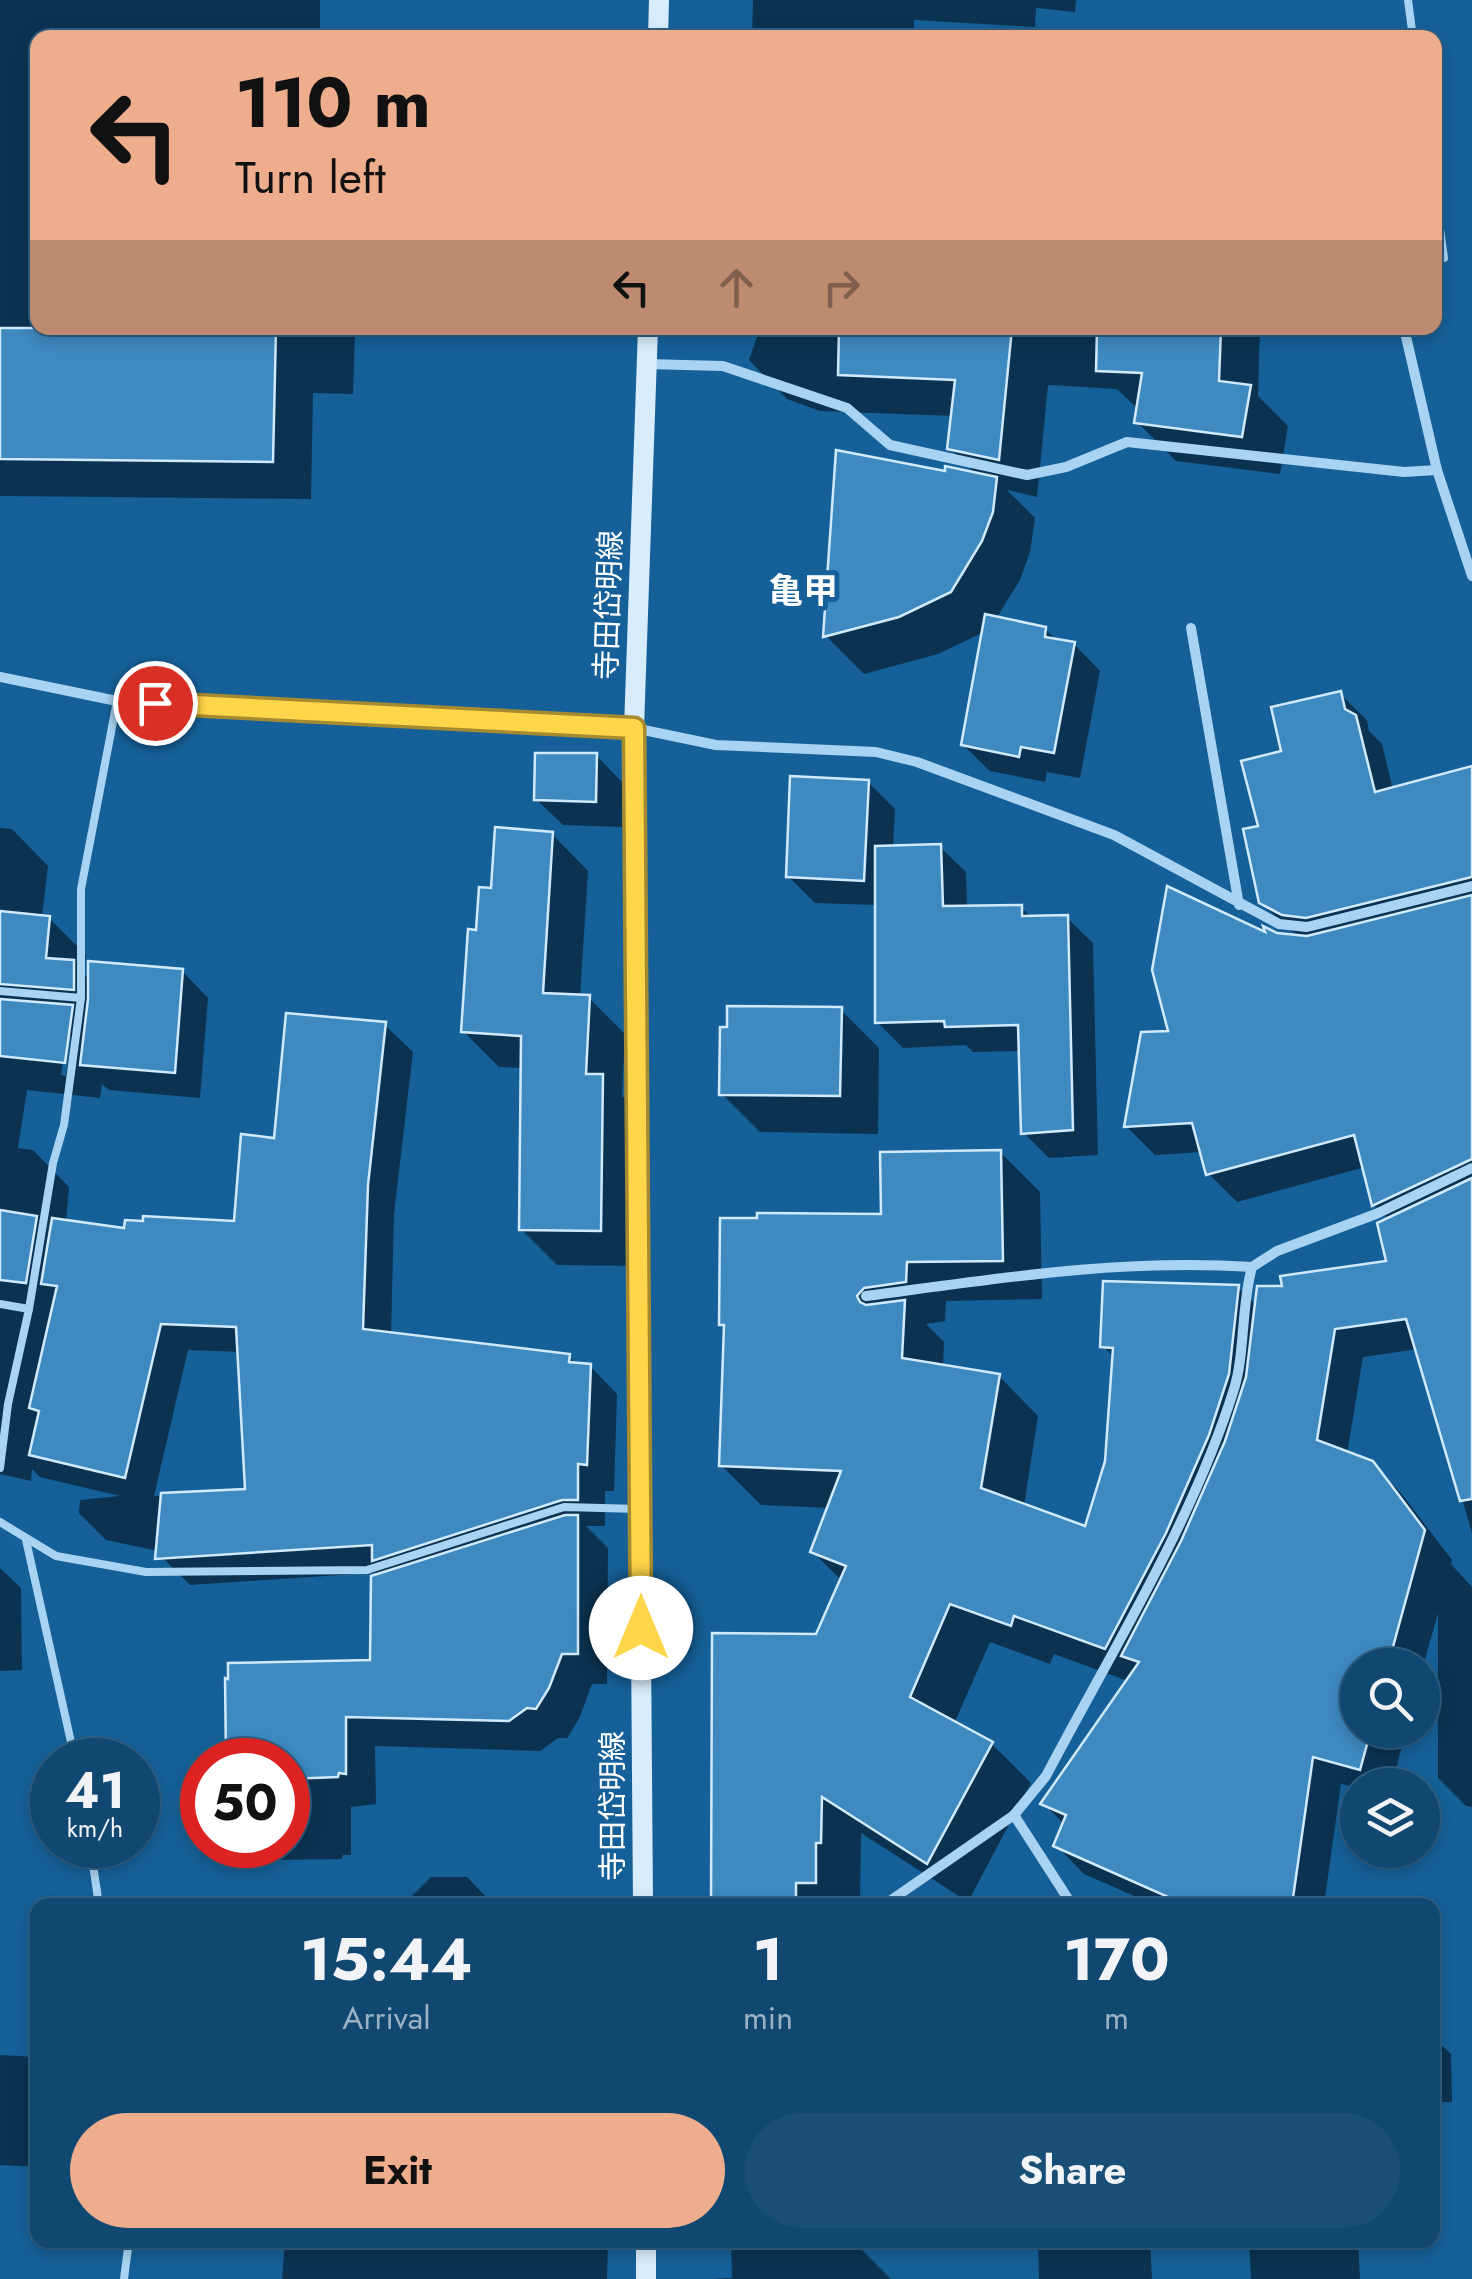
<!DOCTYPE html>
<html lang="en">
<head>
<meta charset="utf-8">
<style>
	:root { --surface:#104872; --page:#194f77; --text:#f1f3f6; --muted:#9cb2c4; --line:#306084; --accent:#eead8d }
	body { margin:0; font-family:Jost,"Noto Sans JP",sans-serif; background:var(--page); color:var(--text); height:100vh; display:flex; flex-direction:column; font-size:38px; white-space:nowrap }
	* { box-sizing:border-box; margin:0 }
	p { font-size:32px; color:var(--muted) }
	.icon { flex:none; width:55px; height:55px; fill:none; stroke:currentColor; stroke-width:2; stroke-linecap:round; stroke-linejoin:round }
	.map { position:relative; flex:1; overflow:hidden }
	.details { position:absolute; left:30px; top:1898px; width:1410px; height:350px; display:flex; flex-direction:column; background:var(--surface); border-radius:20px; box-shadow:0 5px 15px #0003,0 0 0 2px var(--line) }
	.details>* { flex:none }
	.hud { position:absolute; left:30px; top:30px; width:1412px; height:305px; border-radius:20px; box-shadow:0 5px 15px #0003,0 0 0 2px var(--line); background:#eead8d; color:#111; overflow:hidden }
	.buttons { position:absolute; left:1340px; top:1648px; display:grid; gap:20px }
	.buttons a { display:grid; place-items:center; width:100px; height:100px; border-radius:50%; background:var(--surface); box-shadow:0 5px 15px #0003,0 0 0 2px var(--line); font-size:50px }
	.speed { position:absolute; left:30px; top:1738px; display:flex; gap:20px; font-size:50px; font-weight:700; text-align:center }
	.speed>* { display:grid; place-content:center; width:130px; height:130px; border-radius:50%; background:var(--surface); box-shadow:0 5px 15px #0003,0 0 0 2px var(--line); line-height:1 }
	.speed small { font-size:25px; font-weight:400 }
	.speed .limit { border:15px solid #d22; background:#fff; color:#111 }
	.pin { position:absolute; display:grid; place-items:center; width:85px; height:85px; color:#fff; margin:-42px; border:5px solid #fff; border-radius:50%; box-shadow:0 2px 10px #0007 }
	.me { position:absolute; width:110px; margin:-55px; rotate:0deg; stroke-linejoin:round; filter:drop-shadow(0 0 8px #0008) }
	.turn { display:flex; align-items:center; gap:35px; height:210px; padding:0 40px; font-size:45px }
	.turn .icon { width:130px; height:130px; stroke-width:2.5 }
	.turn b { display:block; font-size:70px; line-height:85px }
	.lanes { display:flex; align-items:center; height:95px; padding:0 40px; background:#0003; justify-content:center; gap:50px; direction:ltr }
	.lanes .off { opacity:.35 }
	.eta { display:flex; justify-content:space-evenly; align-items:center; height:170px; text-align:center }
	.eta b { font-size:60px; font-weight:700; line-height:70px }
	.action { display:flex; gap:20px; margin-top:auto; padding:20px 40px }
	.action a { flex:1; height:115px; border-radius:60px; background:var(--accent); color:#111; font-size:40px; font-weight:700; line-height:115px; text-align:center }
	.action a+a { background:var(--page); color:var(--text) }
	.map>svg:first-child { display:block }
	.shadow { fill:#0007; fill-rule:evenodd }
	.building { fill:#3d89c0; stroke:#d0eafc; stroke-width:2.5 }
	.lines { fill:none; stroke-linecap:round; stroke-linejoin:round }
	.service { stroke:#a8d3f2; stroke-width:8 }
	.minor { stroke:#a8d3f2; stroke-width:10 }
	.secondary { stroke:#d7ecfc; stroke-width:20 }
	.route-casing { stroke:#a68a30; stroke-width:25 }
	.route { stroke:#ffd54a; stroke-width:18 }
	.labels { text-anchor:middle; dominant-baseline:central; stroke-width:10; stroke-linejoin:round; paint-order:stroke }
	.street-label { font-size:30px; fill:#fff; stroke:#156098 }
	.quarter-label { font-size:35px; font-weight:bold; fill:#fff; stroke:#156098 }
</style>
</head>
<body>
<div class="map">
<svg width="1472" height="2279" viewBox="0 0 1472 2279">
	<rect width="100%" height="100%" fill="#156098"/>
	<g class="shadow">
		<path d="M 0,0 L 320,0 L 320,38 L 38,38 L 38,328 L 355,328 L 353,394 L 313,393 L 311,499 L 0,496 Z"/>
		<path d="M 753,0 L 1076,0 L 1075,12 L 1036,8 L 1035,27 L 914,20 L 914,38 L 752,38 Z"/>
		<path d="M 760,328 L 1260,328 L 1258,396 L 1288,426 L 1280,474 L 1176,461 L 1137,422 L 1139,410 L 1117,389 L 1048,385 L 1037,497 L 1007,490 L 1035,518 L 1030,552 L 1020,580 L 996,619 L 1045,629 L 1057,641 L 1074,644 L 1100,671 L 1080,778 L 1047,772 L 1045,782 L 990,771 L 963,745 L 984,632 L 938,654 L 864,674 L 826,636 L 947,474 L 978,476 L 950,448 L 953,416 L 820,411 L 787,399 L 749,360 Z"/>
		<path d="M 1340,694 L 1367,720 L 1369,731 L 1382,744 L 1393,790 L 1472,769 L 1472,1533 L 1418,1349 L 1363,1357 L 1347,1454 L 1371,1463 L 1401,1493 L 1452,1560 L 1451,1564 L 1472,1587 L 1472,1807 L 1466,1806 L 1438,1778 L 1438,1613 L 1422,1670 L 1422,1665 L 1358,1665 L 1358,1730 L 1406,1730 L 1392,1785 L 1358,1785 L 1358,1788 L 1341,1784 L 1324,1905 L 1155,1905 L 1084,1874 L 1056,1845 L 1065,1825 L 1044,1804 L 1128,1681 L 1054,1654 L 1050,1664 L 990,1642 L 954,1724 L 992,1744 L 1031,1783 L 968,1902 L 861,1833 L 860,1905 L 714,1905 L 842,1581 L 813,1552 L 830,1508 L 761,1505 L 721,1465 L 727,1329 L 722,1324 L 883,1217 L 1000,1152 L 1040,1192 L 1042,1299 L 946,1301 L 945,1321 L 926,1324 L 944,1342 L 943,1367 L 999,1376 L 1038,1416 L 1024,1506 L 1086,1530 L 1108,1462 L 1115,1358 L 1103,1346 L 1238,1288 L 1257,1306 L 1285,1289 L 1389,1263 L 1389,1220 L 1374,1205 L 1365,1167 L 1237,1202 L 1208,1173 L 1202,1152 L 1155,1155 L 1126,1126 L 1171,1033 L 1268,936 L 1304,938 L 1288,929 L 1261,902 L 1261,828 L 1284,753 Z"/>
		<path d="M 596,755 L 622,782 L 622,827 L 563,825 L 536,799 Z"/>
		<path d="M 868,782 L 895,809 L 893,848 L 940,847 L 966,872 L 967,908 L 1021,907 L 1032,918 L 1067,918 L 1093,943 L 1098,1155 L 1049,1158 L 1024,1133 L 1021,1051 L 973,1052 L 966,1045 L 903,1048 L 877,1022 L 877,905 L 815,903 L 788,876 Z"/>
		<path d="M 0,828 L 12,829 L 48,866 L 42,917 L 49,918 L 86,955 L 84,974 L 91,981 L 182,971 L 208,998 L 200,1098 L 109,1090 L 102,1084 L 100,1098 L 27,1090 L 18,1148 L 33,1150 L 69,1187 L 66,1222 L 126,1231 L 236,1223 L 276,1141 L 385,1025 L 413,1052 L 394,1214 L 391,1335 L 569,1356 L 577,1365 L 590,1366 L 617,1394 L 614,1491 L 605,1491 L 605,1526 L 586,1526 L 608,1548 L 607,1684 L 592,1684 L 579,1719 L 567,1738 L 558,1738 L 540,1751 L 375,1746 L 376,1804 L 351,1807 L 351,1855 L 343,1855 L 342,1859 L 270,1860 L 255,1845 L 288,1845 L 288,1760 L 229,1760 L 373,1663 L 386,1572 L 190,1585 L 163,1558 L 163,1552 L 106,1540 L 79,1513 L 80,1500 L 120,1496 L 40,1477 L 32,1469 L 31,1481 L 0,1474 ZM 66,1037 L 71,1037 L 66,1076 L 61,1075 ZM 188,1350 L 240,1352 L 248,1491 L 154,1496 Z"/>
		<path d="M 552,834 L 588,871 L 580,997 L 589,998 L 625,1034 L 622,1096 L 639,1113 L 636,1266 L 557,1265 L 521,1229 L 523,1068 L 499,1067 L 463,1031 L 479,932 L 493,890 Z"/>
		<path d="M 841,1010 L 879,1048 L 878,1134 L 760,1132 L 722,1094 Z"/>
		<path d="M 0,1568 L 21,1588 L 22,1670 L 0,1671 Z"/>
		<path d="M 431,1877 L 467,1877 L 494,1905 L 403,1905 Z"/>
		<path d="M 914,1898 L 988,1903 L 990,1905 L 911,1905 Z"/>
		<path d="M 1432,2036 L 1451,2054 L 1452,2102 L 1432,2102 Z"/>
		<path d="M 0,2055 L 38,2057 L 38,2167 L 0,2165 Z"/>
		<path d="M 285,2240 L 608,2240 L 607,2279 L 282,2279 Z"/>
		<path d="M 731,2240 L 852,2240 L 891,2279 L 711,2279 L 732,2278 Z"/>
		<path d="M 1038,2240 L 1150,2240 L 1152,2279 L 1039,2279 Z"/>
		<path d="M 1249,2240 L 1358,2240 L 1360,2279 L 1251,2279 Z"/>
	</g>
	<g class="building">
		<path d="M 0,328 L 276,328 L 273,462 L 0,459 Z"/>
		<path d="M 839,328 L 1012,328 L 999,460 L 947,449 L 955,380 L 838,375 Z"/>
		<path d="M 1097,328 L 1221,328 L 1219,381 L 1251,385 L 1242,437 L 1134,423 L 1142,373 L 1096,371 Z"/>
		<path d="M 836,450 L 945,471 L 945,466 L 997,477 L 993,512 L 982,541 L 951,592 L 899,617 L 823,637 Z"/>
		<path d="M 985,614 L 1046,627 L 1045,637 L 1075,642 L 1054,753 L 1021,747 L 1019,757 L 961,745 Z"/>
		<path d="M 1341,691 L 1345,709 L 1356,715 L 1375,792 L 1472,766 L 1472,877 L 1306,918 L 1282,915 L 1259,903 L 1243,829 L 1258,826 L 1241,761 L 1281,751 L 1271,707 Z"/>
		<path d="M 535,753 L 597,753 L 596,802 L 534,800 Z"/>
		<path d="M 790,776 L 869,780 L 864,881 L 786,877 Z"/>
		<path d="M 495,827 L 553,832 L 543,993 L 590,995 L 586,1074 L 603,1074 L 601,1231 L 519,1230 L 521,1036 L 461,1032 L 468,929 L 476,930 L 479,887 L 491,888 Z"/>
		<path d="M 941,844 L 943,906 L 1022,905 L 1022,916 L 1068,915 L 1073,1130 L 1021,1134 L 1018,1025 L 945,1027 L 944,1021 L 875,1023 L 875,846 Z"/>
		<path d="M 1167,886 L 1265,932 L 1263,926 L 1277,933 L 1307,936 L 1472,895 L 1472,1159 L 1372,1206 L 1354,1135 L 1206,1175 L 1192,1123 L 1124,1127 L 1141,1032 L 1168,1031 L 1152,970 Z"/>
		<path d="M 0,911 L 50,916 L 46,958 L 74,960 L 74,990 L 0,984 Z"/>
		<path d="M 88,961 L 183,969 L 175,1073 L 80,1065 L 88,999 Z"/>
		<path d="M 0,999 L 73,1005 L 65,1063 L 0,1056 Z"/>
		<path d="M 727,1006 L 842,1007 L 840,1096 L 719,1095 L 720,1027 L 727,1027 Z"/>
		<path d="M 286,1013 L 386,1022 L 368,1185 L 363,1329 L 570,1354 L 569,1362 L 591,1364 L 587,1465 L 578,1464 L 578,1500 L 562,1500 L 372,1561 L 372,1545 L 155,1559 L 161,1493 L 245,1489 L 236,1327 L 161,1324 L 125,1478 L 29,1455 L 39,1411 L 29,1408 L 57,1286 L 41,1284 L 52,1218 L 124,1228 L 125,1220 L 143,1221 L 143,1216 L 234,1221 L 241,1134 L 274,1138 Z"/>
		<path d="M 1001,1150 L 1003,1261 L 907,1262 L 906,1282 L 864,1288 L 857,1296 L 860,1302 L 866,1305 L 905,1300 L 902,1358 L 1000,1374 L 981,1488 L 1085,1526 L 1105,1461 L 1113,1348 L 1100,1347 L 1103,1281 L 1239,1285 L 1229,1374 L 1209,1435 L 1166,1533 L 1105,1649 L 1014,1616 L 1011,1626 L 950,1604 L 910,1697 L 993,1742 L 927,1864 L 822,1797 L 821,1843 L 816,1843 L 816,1883 L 796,1883 L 796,1905 L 711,1905 L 712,1633 L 816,1634 L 846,1566 L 810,1552 L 841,1471 L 719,1466 L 724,1325 L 719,1325 L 720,1218 L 757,1218 L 757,1213 L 881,1214 L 880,1152 Z"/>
		<path d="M 1472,1178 L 1472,1499 L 1460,1501 L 1406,1319 L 1335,1329 L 1317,1440 L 1373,1461 L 1425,1530 L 1388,1665 L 1358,1665 L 1358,1730 L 1371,1730 L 1360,1770 L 1313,1757 L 1292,1905 L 1186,1905 L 1053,1846 L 1066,1815 L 1040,1804 L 1139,1662 L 1121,1656 L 1181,1541 L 1225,1441 L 1246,1377 L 1257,1286 L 1282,1286 L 1280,1276 L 1386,1261 L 1377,1223 Z"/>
		<path d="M 0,1210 L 37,1216 L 26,1283 L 0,1280 Z"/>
		<path d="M 565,1515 L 578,1515 L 578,1654 L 562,1654 L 549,1688 L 536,1709 L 527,1708 L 509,1721 L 346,1717 L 346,1774 L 339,1773 L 338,1777 L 288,1779 L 288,1760 L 226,1760 L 225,1678 L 228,1679 L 228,1663 L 370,1660 L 371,1576 Z"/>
	</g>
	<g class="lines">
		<g class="service">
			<path d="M 1408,0 L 1413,38"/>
			<path d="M 1435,192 L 1444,258"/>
			<path d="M 0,991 L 81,998"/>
			<path d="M 0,1304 L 29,1309 L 8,1404 L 0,1468"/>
			<path d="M 29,1309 L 53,1163 L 64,1125 L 81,998 L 81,889 L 117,701"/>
			<path d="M 0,1522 L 56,1556 L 146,1572 L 367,1570 L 564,1507 L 639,1509"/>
			<path d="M 26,1540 L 75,1760"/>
			<path d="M 90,1845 L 99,1905"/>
			<path d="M 124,2279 L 129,2240"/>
		</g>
		<g class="minor">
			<path d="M 1404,328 L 1437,470 L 1472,576"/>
			<path d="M 646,364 L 723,366 L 847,408 L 890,445 L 1027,475 L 1066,467 L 1127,442 L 1404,472 L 1437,470"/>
			<path d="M 1191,628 L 1239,905"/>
			<path d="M 0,677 L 117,701 L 634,728 L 716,745 L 876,752 L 917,762 L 1114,835 L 1279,924 L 1307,927 L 1472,886"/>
			<path d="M 866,1296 C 994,1279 1122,1258 1252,1267"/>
			<path d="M 1014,1815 L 1072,1905"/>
			<path d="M 884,1905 L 1014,1815 L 1046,1776 C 1110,1654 1193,1521 1234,1389 C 1245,1354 1241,1307 1252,1267 L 1277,1251 L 1376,1214 L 1472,1168"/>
		</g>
		<g class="secondary">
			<path d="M 658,38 L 659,0"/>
			<path d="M 643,1905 L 634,728 L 648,328"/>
			<path d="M 646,2240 L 646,2279"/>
		</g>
	</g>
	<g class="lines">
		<defs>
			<path id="route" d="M 155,703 L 634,728 L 641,1628"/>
		</defs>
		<use href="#route" class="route-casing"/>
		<use href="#route" class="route"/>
	</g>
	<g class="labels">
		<g class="street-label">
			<text transform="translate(608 605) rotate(-88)">寺田岱明線</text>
			<text transform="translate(612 1806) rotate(-90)">寺田岱明線</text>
		</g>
		<g class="quarter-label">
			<text x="803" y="591">亀甲</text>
		</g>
	</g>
</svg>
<div class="buttons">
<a><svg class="icon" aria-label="search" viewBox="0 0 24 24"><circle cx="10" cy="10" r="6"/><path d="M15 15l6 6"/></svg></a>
<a><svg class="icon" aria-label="layers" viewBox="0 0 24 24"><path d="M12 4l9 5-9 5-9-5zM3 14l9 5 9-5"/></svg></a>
</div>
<div class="speed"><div>41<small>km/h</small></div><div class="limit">50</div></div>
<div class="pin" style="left:155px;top:703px;background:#d93025"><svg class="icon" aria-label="arrive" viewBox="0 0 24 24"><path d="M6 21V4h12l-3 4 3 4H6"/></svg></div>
<svg class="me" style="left:641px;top:1628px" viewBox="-20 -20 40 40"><circle r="19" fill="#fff"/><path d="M0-13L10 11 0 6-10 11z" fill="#ffd54a"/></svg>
<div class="hud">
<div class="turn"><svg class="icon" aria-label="left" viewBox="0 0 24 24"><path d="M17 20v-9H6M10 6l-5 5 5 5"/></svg><div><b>110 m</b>Turn left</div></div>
<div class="lanes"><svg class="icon" aria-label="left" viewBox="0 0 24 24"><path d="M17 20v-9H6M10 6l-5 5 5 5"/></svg><svg class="icon off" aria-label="ahead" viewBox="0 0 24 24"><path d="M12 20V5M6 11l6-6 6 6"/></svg><svg class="icon off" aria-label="right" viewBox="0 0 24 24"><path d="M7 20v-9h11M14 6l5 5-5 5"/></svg></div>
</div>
<section class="details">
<div class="eta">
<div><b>15:44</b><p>Arrival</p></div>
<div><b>1</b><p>min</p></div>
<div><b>170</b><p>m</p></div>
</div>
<div class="action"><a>Exit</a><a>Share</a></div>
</section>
</div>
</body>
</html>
